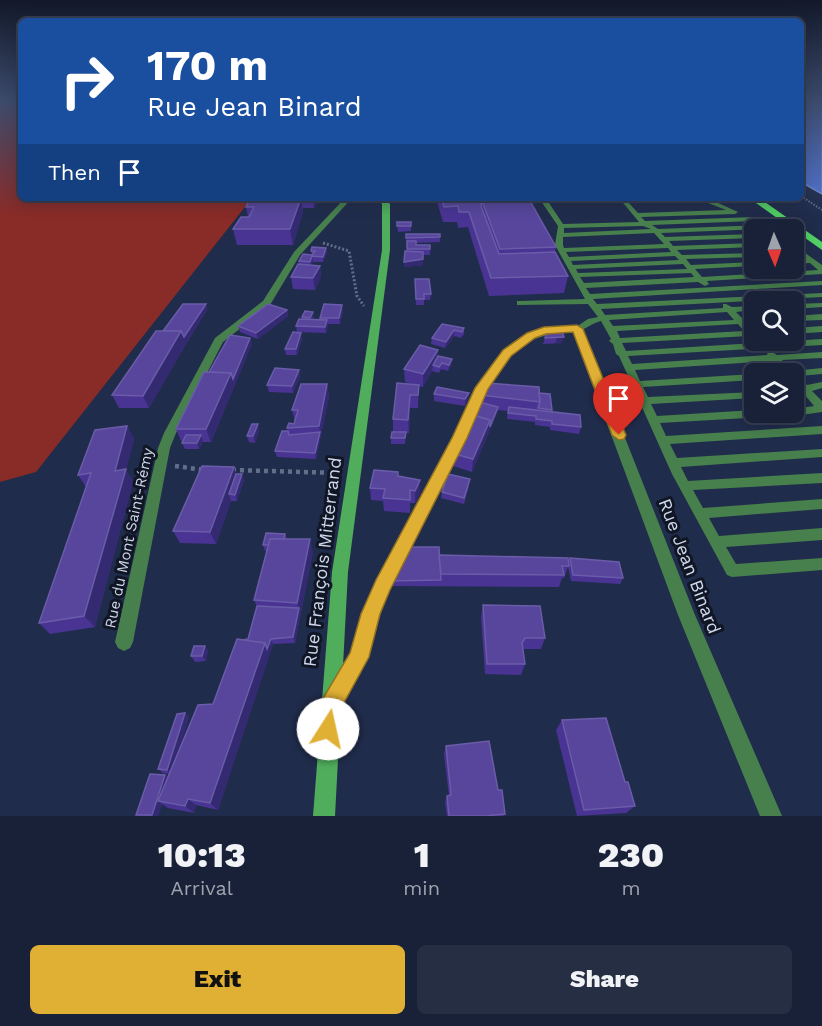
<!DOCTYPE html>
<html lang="en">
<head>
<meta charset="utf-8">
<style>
	:root { --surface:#182138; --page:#252e43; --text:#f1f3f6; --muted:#9fa3ae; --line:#363e53; --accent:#e0b034 }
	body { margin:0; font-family:"Work Sans",sans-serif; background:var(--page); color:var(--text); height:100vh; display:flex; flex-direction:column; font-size:22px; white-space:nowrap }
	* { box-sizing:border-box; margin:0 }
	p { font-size:20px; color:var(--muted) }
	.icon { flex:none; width:33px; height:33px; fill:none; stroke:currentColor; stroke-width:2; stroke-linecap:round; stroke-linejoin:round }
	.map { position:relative; height:816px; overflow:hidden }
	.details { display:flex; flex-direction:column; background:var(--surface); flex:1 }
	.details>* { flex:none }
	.banner { position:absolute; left:18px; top:18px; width:786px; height:183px; border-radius:9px; box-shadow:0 3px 15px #0003,0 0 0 2px var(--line); background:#1a4fa0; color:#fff; overflow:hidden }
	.needle { width:39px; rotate:178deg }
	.tools { position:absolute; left:744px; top:219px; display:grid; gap:12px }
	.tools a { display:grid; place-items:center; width:60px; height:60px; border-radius:9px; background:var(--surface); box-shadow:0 3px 15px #0003,0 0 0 2px var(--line); font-size:30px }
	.pin { position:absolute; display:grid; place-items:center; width:51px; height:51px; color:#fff; margin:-62px -26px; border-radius:50% 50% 50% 0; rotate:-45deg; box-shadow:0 0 6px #0007 }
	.pin .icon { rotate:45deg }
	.me { position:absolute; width:66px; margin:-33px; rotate:10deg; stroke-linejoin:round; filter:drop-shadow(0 0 4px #0008) }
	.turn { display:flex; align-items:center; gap:21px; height:126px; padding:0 30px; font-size:27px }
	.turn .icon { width:78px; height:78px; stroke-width:2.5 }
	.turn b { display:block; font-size:42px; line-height:51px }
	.then { display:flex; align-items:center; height:57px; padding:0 30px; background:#0003; gap:12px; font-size:22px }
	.eta { display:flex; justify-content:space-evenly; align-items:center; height:102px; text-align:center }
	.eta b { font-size:36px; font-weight:800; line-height:42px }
	.primary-button { display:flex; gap:12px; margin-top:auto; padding:12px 30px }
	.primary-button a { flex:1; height:69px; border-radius:9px; background:var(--accent); color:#111; font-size:24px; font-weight:800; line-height:69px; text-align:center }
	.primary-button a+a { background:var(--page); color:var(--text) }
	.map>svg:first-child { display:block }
	.green { fill:#892b27 }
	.water { fill:#5377da; stroke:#7894df; stroke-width:1.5 }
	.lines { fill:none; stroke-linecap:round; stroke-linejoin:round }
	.path-far2 { stroke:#636e88; stroke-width:2; stroke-dasharray:1.5 1.5; stroke-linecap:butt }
	.path-far1 { stroke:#636e88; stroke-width:3; stroke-dasharray:2 2; stroke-linecap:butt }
	.path { stroke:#636e88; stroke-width:4.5; stroke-dasharray:4 4; stroke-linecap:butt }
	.lane { fill:#477f4d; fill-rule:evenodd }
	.street { fill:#477f4d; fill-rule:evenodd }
	.secondary { fill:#4fad5b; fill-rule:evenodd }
	.primary { fill:#52d065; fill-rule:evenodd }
	.wall { fill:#493493 }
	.shaded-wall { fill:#332a72 }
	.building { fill:#57469c; stroke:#6a5ca8; stroke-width:1.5 }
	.route { fill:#e0b034; stroke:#927222; stroke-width:1.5 }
	.labels { text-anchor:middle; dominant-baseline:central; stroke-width:6; stroke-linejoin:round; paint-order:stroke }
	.street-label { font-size:15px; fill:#ced7eb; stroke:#101624 }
	.near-street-label { font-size:18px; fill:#ced7eb; stroke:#101624 }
</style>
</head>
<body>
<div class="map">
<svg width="822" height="816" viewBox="0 0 822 816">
	<rect width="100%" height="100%" fill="#202c4b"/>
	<path class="green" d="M 0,100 L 21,100 L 21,198 L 252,198 L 36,472 L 0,482 Z"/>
	<path class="water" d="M 801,100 L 822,100 L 822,194 L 801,182 Z"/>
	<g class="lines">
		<path class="path-far2" d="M 801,196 L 822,210"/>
		<path class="path-far1" d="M 323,243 L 349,251 L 357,296 L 364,306"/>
		<g class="path">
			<path d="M 175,466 L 204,470"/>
			<path d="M 232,470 L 339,473"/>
		</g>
		<g class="lane">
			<path d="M 539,198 L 568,198 L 565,200 L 547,200 L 563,224 L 639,222 L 619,198 L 707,198 L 738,212 L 735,214 L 641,217 L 645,221 L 753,217 L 756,219 L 753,221 L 652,225 L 658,229 L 767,225 L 770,227 L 767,229 L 661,233 L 665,237 L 754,234 L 754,238 L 669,241 L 673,246 L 754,243 L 754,247 L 677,250 L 682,255 L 754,253 L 754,257 L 686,259 L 691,265 L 754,262 L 754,266 L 695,269 L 702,277 L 818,270 L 810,263 L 794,264 L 794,260 L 805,259 L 794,250 L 794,245 L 822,265 L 822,274 L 707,281 L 709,284 L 705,286 L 698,282 L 586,288 L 590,294 L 822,281 L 822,285 L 593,299 L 597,304 L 822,293 L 822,297 L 601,309 L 605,315 L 723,308 L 723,304 L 726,304 L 732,307 L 754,306 L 754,310 L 736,312 L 743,319 L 754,319 L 754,323 L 748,324 L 754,330 L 754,339 L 749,336 L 622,343 L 626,351 L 822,339 L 822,345 L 628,356 L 632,364 L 767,355 L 768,352 L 771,351 L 777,355 L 822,352 L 822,358 L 782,360 L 793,371 L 822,368 L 822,374 L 799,376 L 807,385 L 822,382 L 822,388 L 812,391 L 822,401 L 822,412 L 794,416 L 789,412 L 794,412 L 794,409 L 814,406 L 804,394 L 794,396 L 794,390 L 799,389 L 794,383 L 794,374 L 784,374 L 772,361 L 635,370 L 640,381 L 754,374 L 754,380 L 643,387 L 648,397 L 754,392 L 754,398 L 651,404 L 657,416 L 754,410 L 754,412 L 786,412 L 781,416 L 660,423 L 666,436 L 822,426 L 822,434 L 670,444 L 677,458 L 822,449 L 822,457 L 681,467 L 688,481 L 822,473 L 822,483 L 693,490 L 703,508 L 822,499 L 822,509 L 709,518 L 719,536 L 822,528 L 822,540 L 726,547 L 736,564 L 822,558 L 822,570 L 732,577 L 727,575 L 672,474 L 619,356 L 616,354 L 613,344 L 609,341 L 611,339 L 601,321 C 592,323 586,329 577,332 L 573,329 L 588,319 L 598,317 L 588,304 L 517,305 L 517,301 L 520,301 L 585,299 L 555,245 L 558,226 ZM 703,201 L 726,210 L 638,213 L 629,203 ZM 643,226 L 651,229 L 564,233 L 564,228 ZM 654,233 L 664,244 L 564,248 L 563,245 L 563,237 ZM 668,248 L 671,252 L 569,257 L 566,252 ZM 675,256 L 679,260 L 573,265 L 571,261 ZM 683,264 L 687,269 L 578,273 L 576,269 ZM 691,273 L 694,277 L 584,283 L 580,277 ZM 727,312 L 734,320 L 613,326 L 609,320 ZM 738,324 L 744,331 L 620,338 L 617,331 Z"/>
			<path d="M 822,303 L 822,307 L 794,309 L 794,304 Z"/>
			<path d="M 822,314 L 822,320 L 794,321 L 794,316 Z"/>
			<path d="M 822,326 L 822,332 L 794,334 L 794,328 Z"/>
		</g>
		<g class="street">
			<path d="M 345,198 L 352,198 L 300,255 L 270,305 L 223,342 L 176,433 L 170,448 L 133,642 L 130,648 L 124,651 L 118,648 L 115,642 L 158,448 L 164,433 L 215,338 L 263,301 L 294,252 Z"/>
			<path d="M 577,326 L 582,329 L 695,615 L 782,816 L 760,816 L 678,615 L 573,332 C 535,333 515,345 495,376 L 389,589 L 361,673 L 341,706 L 334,709 L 327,706 L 324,699 L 350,655 L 367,603 L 376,581 L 485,374 C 510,337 533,326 577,326 Z"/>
		</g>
		<path class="secondary" d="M 378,198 L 385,198 L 390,204 L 390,250 L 348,572 L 335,816 L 313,816 L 332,572 L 382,250 L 382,204 Z"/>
		<path class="primary" d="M 749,198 L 759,198 L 822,242 L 822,250 Z"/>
	</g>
	<g class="wall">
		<path d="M 250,198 L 315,198 L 316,203 L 314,208 L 303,208 L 303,212 L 293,245 L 237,245 L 233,229 L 248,217 L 246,207 Z"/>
		<path d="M 436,198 L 525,198 L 556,247 L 555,252 L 568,276 L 564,293 L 489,296 L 468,227 L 458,228 L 457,222 L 443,222 Z"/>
		<path d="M 397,222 L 411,226 L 411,231 L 398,232 Z"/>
		<path d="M 406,234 L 440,234 L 440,242 L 416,243 L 416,245 L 430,249 L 430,255 L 423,255 L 423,265 L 404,267 L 404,262 L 407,251 Z"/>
		<path d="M 326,248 L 327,253 L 323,262 L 313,262 L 311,265 L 320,266 L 321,277 L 315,290 L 293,289 L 291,277 L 299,264 L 299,261 L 312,255 L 311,251 Z"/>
		<path d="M 415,279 L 431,294 L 430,300 L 424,300 L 424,305 L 416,305 Z"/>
		<path d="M 206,304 L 207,310 L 186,344 L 149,408 L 119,408 L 112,395 L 163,331 Z"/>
		<path d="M 287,310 L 288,316 L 258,339 L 240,332 L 238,326 Z"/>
		<path d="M 343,311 L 340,324 L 328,324 L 326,333 L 297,332 L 296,326 L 302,319 L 302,317 L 314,318 L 313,320 L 320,320 L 320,318 Z"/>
		<path d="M 442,324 L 464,328 L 464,334 L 461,338 L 454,336 L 445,348 L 431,344 L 432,338 Z"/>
		<path d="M 548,330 L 562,343 L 543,344 L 545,338 Z"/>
		<path d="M 302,339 L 297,355 L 286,355 L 285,349 Z"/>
		<path d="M 252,344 L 211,442 L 203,442 L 199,449 L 185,449 L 182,443 L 183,441 L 181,441 L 176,429 L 209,372 Z"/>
		<path d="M 438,350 L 438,356 L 451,366 L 448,371 L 441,369 L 439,373 L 432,371 L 423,387 L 405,382 L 404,369 Z"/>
		<path d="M 299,370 L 300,376 L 293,393 L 269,392 L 267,385 Z"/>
		<path d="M 397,383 L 419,385 L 418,408 L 410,408 L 409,433 L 406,433 L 405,444 L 391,444 L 391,438 L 393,432 L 393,419 Z"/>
		<path d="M 327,384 L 329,397 L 316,459 L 277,457 L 275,451 L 288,431 L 287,428 L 294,424 L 295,421 L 292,410 Z"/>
		<path d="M 539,393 L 552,410 L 551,412 L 581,427 L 579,434 L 550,430 L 550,427 L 535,425 L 535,422 L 507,419 L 508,411 L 498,410 L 497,413 L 472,472 L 450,465 L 451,453 L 473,415 L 479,402 L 480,395 Z"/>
		<path d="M 434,394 L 468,399 L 465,406 L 434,401 Z"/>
		<path d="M 127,426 L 134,439 L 126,470 L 133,482 L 95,627 L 50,634 L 39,623 L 86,487 L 78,475 Z"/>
		<path d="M 259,431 L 255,443 L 249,442 L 247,436 Z"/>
		<path d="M 234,467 L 236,474 L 244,480 L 237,501 L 231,501 L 216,544 L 180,543 L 173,531 Z"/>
		<path d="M 398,476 L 420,480 L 420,493 L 415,503 L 410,503 L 410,513 L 384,511 L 383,501 L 371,500 L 370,488 Z"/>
		<path d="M 469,486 L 464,504 L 441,498 L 442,492 Z"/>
		<path d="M 285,534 L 287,539 L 313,552 L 295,643 L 273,644 L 218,810 L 196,805 L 194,813 L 168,808 L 162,804 L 158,816 L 137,816 L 136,815 L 165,775 L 168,777 L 170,774 L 163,773 L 158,769 L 185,713 L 189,717 L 178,753 L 213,704 L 242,640 L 248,639 L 257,606 L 254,600 L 267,551 L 265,551 L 263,545 Z"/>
		<path d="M 405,547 L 440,555 L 568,563 L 570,558 L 623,578 L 620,584 L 571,581 L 568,567 L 564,578 L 562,578 L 559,587 L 388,586 L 388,581 L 405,554 Z"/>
		<path d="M 483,605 L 545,638 L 541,649 L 522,649 L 525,664 L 521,675 L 485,674 L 481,617 Z"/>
		<path d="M 205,646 L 208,651 L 206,661 L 195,662 L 191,656 Z"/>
		<path d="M 562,720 L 625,782 L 635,806 L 626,813 L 577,816 L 556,730 Z"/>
		<path d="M 446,746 L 498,790 L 505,814 L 504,816 L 447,816 L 445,803 L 447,796 L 449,796 L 444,754 Z"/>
	</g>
	<g class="shaded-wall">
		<path d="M 301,198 L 303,212 L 293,245 L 290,229 Z"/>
		<path d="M 313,198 L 315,198 L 316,203 L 314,208 Z"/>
		<path d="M 326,248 L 327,253 L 323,262 L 323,257 Z"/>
		<path d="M 312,256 L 313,262 L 310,267 L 310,262 Z"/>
		<path d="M 423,259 L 423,265 L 404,267 L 404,262 Z"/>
		<path d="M 320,266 L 321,277 L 315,290 L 313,278 Z"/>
		<path d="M 206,304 L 207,310 L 186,344 L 149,408 L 143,396 L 181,331 Z"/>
		<path d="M 342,305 L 343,311 L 340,324 L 339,318 Z"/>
		<path d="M 287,310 L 288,316 L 258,339 L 256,333 Z"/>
		<path d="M 313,312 L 314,318 L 311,324 L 310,318 Z"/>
		<path d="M 327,320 L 328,326 L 326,333 L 325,327 Z"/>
		<path d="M 454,330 L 454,336 L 445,348 L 446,342 Z"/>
		<path d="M 301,333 L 302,339 L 297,355 L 296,349 Z"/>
		<path d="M 564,337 L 562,343 L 555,344 L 557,338 Z"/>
		<path d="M 250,338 L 252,344 L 235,385 L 233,379 Z"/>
		<path d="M 438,350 L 438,362 L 433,365 L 432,371 L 423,387 L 423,374 Z"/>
		<path d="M 452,359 L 451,366 L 448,371 L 449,365 Z"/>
		<path d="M 299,370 L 300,376 L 293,393 L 292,386 Z"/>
		<path d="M 231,373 L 235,385 L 211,442 L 206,429 Z"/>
		<path d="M 327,384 L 329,397 L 316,459 L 315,453 L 320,432 L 319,426 Z"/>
		<path d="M 469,393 L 468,399 L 465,406 L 465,399 Z"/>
		<path d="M 410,395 L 410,408 L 409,433 L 408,420 Z"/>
		<path d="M 498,407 L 497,413 L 472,472 L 473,459 L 490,420 Z"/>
		<path d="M 258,424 L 259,431 L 255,443 L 253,436 Z"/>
		<path d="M 127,426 L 134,439 L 126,470 L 133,482 L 95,627 L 84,616 L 115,471 Z"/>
		<path d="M 201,435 L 203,442 L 199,449 L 197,443 Z"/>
		<path d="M 234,467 L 238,480 L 229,494 L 231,501 L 216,544 L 210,532 Z"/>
		<path d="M 242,474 L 244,480 L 237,501 L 235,495 Z"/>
		<path d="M 420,480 L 420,493 L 415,503 L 415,491 Z"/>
		<path d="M 310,539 L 313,552 L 295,643 L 293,637 L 299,608 L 297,603 Z"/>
		<path d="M 271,639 L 273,644 L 218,810 L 210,803 L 265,643 Z"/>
		<path d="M 205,646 L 208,651 L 206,661 L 202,656 Z"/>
		<path d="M 185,713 L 189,717 L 172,774 L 167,770 Z"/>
		<path d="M 165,775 L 170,779 L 158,801 L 162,804 L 158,816 L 153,816 L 152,815 Z"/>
		<path d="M 188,799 L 196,805 L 194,813 L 185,806 Z"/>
	</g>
	<g class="building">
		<path d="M 250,198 L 301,198 L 290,229 L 233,229 L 241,217 L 249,217 L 254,207 L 246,207 Z"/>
		<path d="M 441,198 L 525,198 L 526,200 L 482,201 L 481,206 L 499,254 L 555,252 L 568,276 L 491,278 L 469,212 L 459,212 L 458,206 L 444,207 Z"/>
		<path d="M 529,199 L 556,247 L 500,249 L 482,201 Z"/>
		<rect x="397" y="222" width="14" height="4"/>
		<path d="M 406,234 L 440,234 L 440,237 L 406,238 Z"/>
		<path d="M 407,241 L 416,241 L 416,245 L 430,245 L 430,249 L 407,249 Z"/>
		<path d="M 312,247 L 326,248 L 323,257 L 312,256 L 310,262 L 299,261 L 303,254 L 312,255 L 315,251 L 311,251 Z"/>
		<path d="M 405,251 L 423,252 L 423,259 L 404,262 Z"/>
		<path d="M 298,264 L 320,266 L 313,278 L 291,277 Z"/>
		<path d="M 415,279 L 429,279 L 431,294 L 424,294 L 424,299 L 416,299 Z"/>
		<path d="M 183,304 L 206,304 L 184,337 L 181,331 L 163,331 Z"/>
		<path d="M 268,304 L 287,310 L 256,333 L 238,326 Z"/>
		<path d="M 324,304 L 342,305 L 339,318 L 320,318 Z"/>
		<path d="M 305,311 L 313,312 L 310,318 L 302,317 Z"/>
		<path d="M 299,319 L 327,320 L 325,327 L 296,326 Z"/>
		<path d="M 442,324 L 464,328 L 462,332 L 454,330 L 446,342 L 432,338 Z"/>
		<path d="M 561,329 L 564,337 L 545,338 L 548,330 Z"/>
		<path d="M 156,331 L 181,331 L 143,396 L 112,395 Z"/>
		<path d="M 293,332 L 301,333 L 296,349 L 285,349 Z"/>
		<path d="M 230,335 L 250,338 L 233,379 L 231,373 L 209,372 Z"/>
		<path d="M 420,345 L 438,350 L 423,374 L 404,369 Z"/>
		<path d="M 438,356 L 452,359 L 449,365 L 442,363 L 439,367 L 433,365 Z"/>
		<path d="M 275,368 L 299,370 L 292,386 L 267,385 Z"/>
		<path d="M 204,372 L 231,373 L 206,429 L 176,429 Z"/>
		<path d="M 397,383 L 419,385 L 418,395 L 410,395 L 408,420 L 393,419 Z"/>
		<path d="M 486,383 L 539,387 L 540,402 L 480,395 Z"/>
		<path d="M 301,384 L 327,384 L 319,426 L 287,428 L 289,423 L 294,424 L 298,410 L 292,410 Z"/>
		<path d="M 437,387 L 469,393 L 465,399 L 434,394 Z"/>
		<path d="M 539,393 L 550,394 L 552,410 L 538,408 L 540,402 Z"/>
		<path d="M 479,402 L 498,407 L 490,427 L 490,420 L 473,415 Z"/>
		<path d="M 509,407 L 580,415 L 581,427 L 552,424 L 552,421 L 536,419 L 536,416 L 508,413 Z"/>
		<path d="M 471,415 L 490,420 L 473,459 L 451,453 Z"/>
		<path d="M 252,424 L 258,424 L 253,436 L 247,436 Z"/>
		<path d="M 127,426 L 115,471 L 126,469 L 84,616 L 39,623 L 91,473 L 78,475 L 95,430 Z"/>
		<path d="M 282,431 L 288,431 L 289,435 L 320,432 L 315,453 L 275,451 Z"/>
		<path d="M 392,432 L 406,432 L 405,438 L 391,438 Z"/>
		<path d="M 186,435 L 201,435 L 197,443 L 182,443 Z"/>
		<path d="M 202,466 L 234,467 L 210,532 L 173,531 Z"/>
		<path d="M 374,470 L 398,472 L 398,476 L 420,480 L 415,491 L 410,490 L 410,500 L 383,498 L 385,489 L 370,488 Z"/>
		<path d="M 236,474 L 242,474 L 235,495 L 229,494 Z"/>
		<path d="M 448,474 L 470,479 L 464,498 L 442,492 Z"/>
		<path d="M 266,533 L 285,534 L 284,539 L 270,539 L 269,545 L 263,545 Z"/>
		<path d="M 270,539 L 310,539 L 297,603 L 254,600 Z"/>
		<path d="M 405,547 L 439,547 L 441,580 L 388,581 L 401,554 L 406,554 Z"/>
		<path d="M 439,555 L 568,558 L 569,566 L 562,566 L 564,575 L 441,574 Z"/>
		<path d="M 570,558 L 619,562 L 623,578 L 573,575 Z"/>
		<path d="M 483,605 L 540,606 L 545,638 L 525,638 L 522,643 L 525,664 L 487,664 Z"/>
		<path d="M 257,606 L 299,608 L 293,637 L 271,639 L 267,649 L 265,643 L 242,640 L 248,639 Z"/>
		<path d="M 237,639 L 265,643 L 210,803 L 188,799 L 185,806 L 158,801 L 198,705 L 213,704 Z"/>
		<path d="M 194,646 L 205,646 L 202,656 L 191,656 Z"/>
		<path d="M 185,713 L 167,770 L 158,769 L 177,714 Z"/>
		<path d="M 606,718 L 625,782 L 628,782 L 635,806 L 584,810 L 562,720 Z"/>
		<path d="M 489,741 L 498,790 L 502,790 L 505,814 L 485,816 L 449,816 L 447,796 L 451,795 L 446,746 Z"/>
		<path d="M 150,774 L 165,775 L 152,815 L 136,815 Z"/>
	</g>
	<linearGradient id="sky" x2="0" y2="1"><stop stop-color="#121829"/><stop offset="0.47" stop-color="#3c4b6c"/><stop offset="1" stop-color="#3c4b6c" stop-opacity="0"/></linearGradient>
	<rect width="822" height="215" fill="url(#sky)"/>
	<path class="route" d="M 577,325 L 583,329 L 626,435 L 624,439 L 619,440 L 612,435 L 573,332 L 546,334 L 535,338 L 511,356 L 488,389 L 467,438 L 390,590 L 380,614 L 369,657 L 340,710 L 336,737 L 328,741 L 320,737 L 317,729 L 322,700 L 350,653 L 361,614 L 376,580 L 452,438 L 475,388 L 503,350 L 527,333 L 544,327 Z"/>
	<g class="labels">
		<g class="street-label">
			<text transform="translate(129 538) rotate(-78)">Rue du Mont Saint-Rémy</text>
		</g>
		<g class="near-street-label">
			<text transform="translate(322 562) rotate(-83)">Rue François Mitterrand</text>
			<text transform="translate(690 566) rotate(69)">Rue Jean Binard</text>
		</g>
	</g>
</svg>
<div class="tools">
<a><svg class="needle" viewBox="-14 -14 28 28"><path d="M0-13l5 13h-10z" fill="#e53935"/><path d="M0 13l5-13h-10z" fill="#9fa3ae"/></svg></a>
<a><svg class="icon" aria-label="search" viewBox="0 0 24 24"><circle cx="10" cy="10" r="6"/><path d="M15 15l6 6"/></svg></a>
<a><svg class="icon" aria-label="layers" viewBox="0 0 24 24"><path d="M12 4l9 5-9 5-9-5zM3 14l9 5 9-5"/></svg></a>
</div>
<div class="pin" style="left:619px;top:435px;background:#d93025"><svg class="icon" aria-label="arrive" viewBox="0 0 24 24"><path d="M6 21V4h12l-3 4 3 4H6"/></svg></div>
<svg class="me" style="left:328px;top:729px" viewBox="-20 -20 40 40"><circle r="19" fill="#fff"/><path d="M0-13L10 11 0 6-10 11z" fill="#e0b034"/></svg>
<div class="banner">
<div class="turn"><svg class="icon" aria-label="right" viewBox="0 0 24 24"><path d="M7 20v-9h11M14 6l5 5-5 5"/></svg><div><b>170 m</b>Rue Jean Binard</div></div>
<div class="then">Then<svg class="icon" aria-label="arrive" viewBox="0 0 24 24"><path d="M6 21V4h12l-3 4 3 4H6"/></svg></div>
</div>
</div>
<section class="details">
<div class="eta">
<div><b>10:13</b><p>Arrival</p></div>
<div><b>1</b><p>min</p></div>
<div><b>230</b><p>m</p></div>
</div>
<div class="primary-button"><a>Exit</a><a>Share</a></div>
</section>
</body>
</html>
